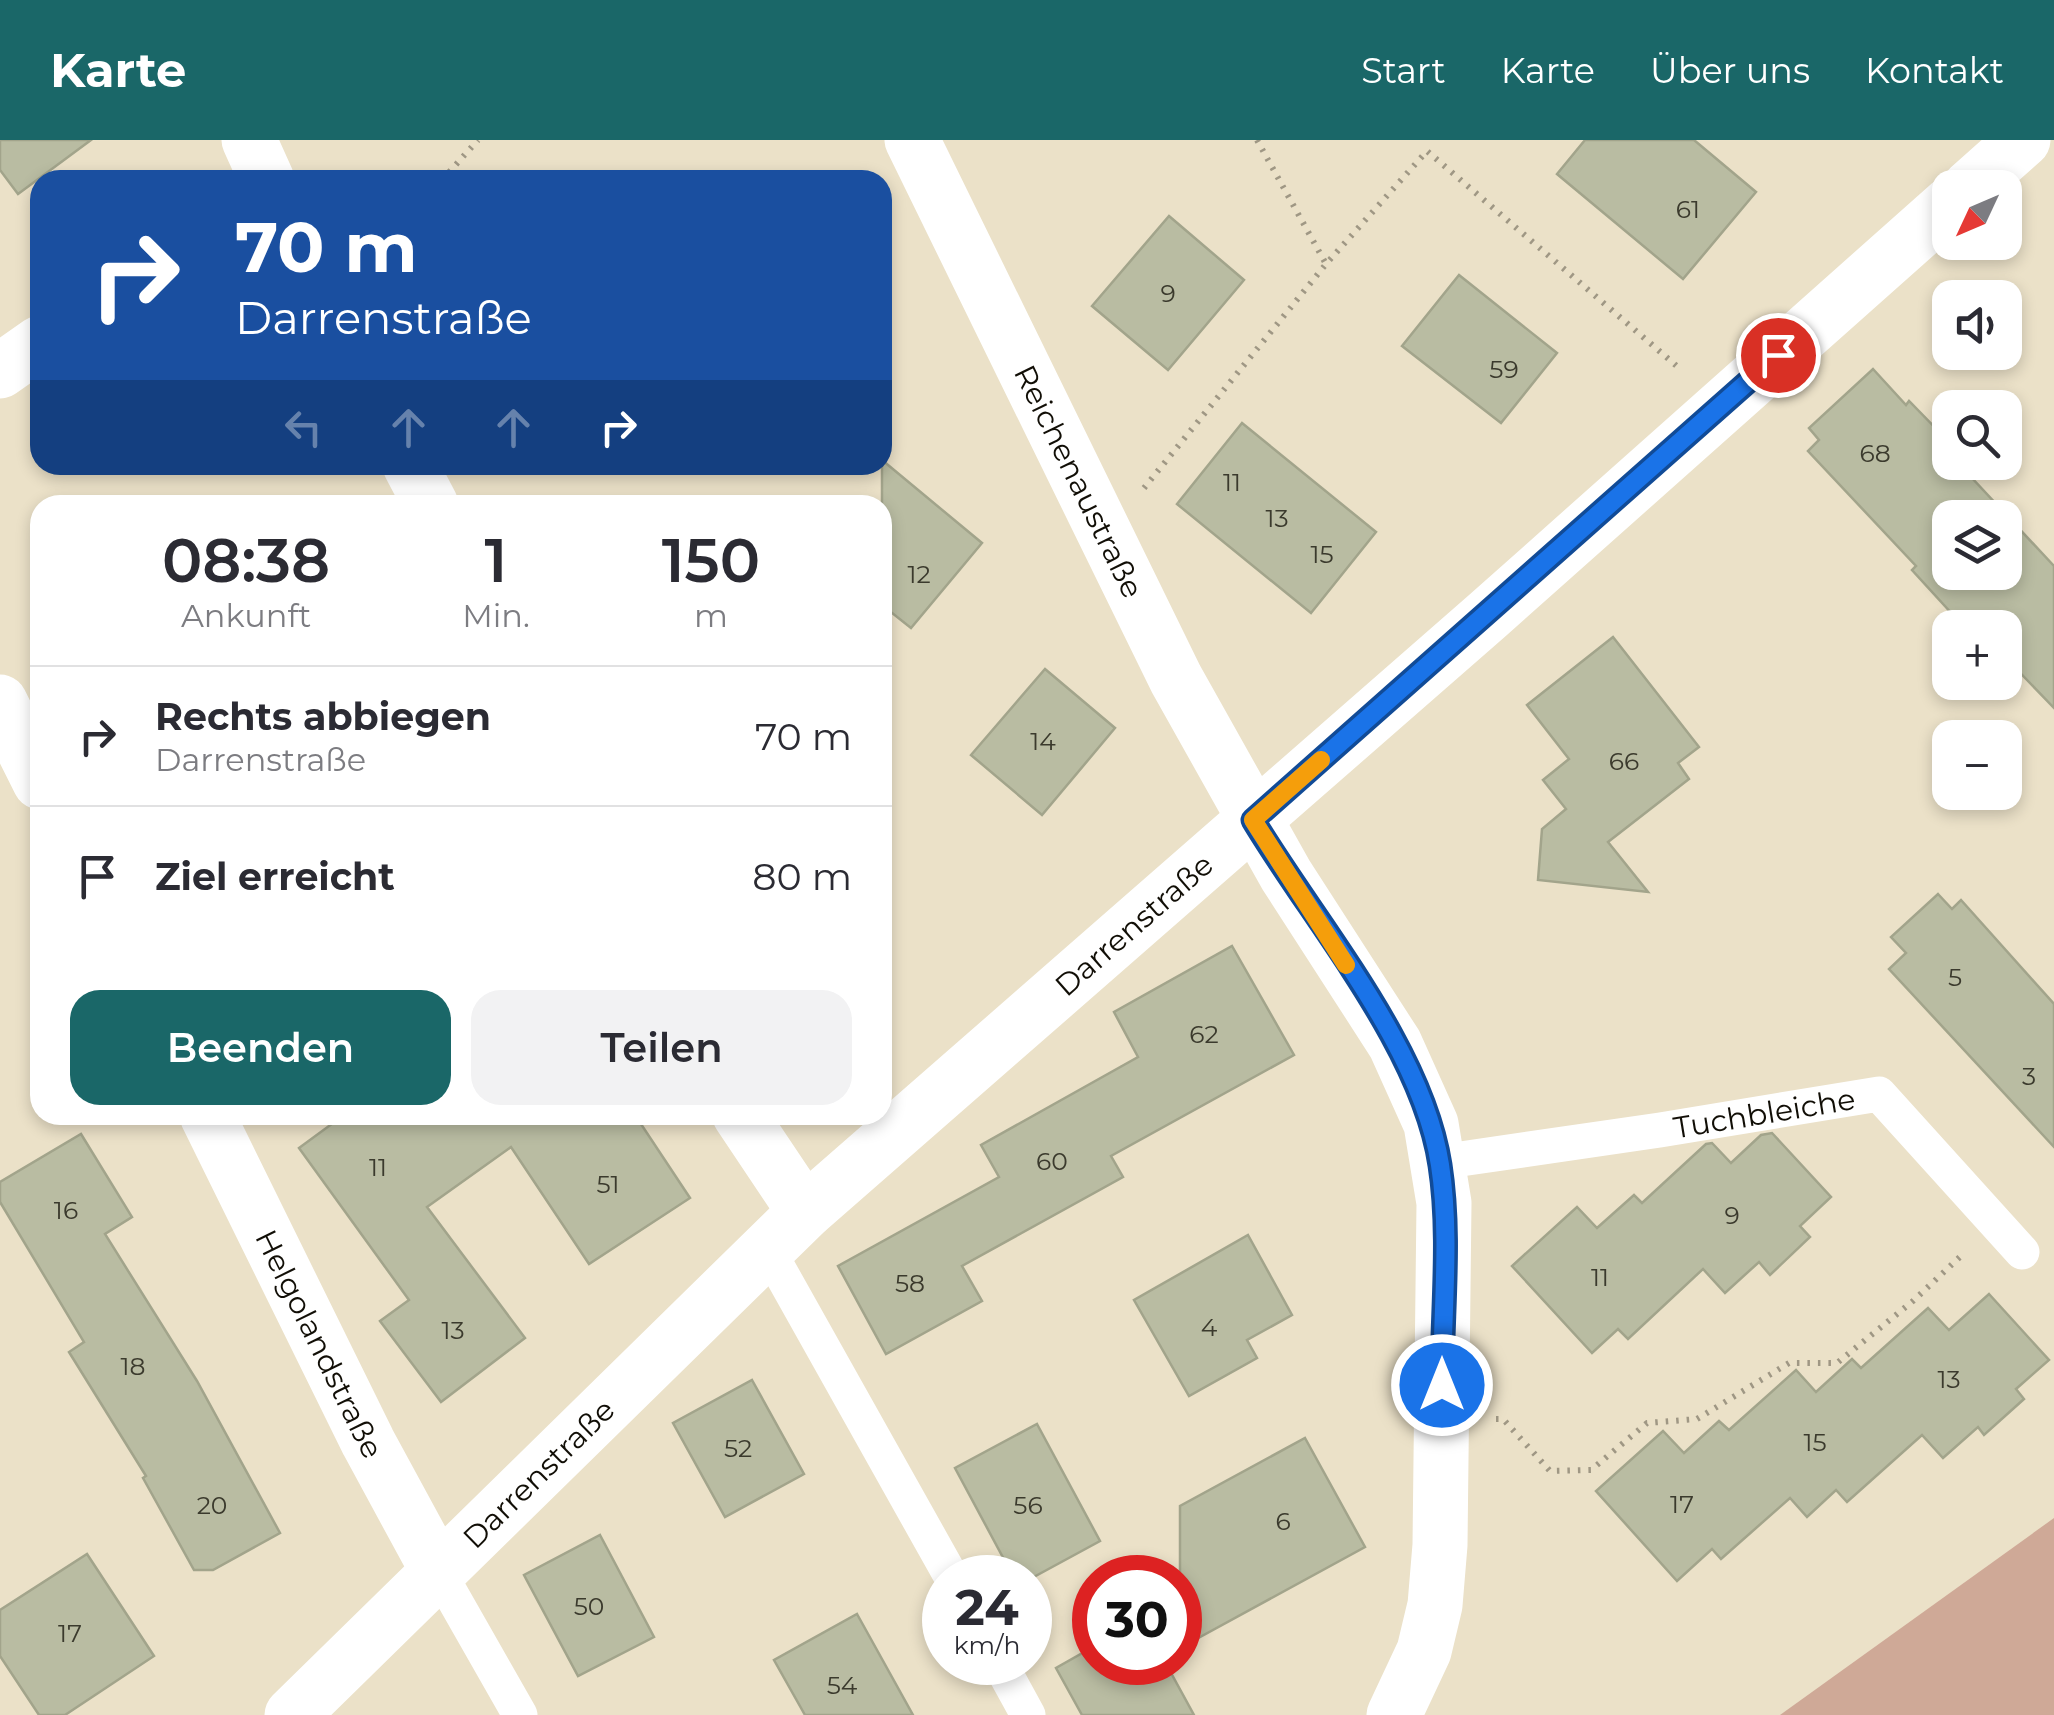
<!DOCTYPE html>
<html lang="de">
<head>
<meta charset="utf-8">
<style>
	:root { --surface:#fff; --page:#f2f2f3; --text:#2b2b33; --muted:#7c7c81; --line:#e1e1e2; --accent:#1a6768 }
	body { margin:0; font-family:Montserrat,sans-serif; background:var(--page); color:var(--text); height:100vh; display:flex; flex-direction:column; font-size:38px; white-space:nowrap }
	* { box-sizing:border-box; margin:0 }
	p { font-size:32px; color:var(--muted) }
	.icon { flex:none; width:55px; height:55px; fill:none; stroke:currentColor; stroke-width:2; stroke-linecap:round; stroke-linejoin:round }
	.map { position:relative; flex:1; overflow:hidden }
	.drawer { position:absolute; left:30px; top:355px; width:862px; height:630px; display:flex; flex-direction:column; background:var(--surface); border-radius:30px; box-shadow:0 5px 15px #0003 }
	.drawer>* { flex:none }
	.hud { position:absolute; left:30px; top:30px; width:862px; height:305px; border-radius:30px; box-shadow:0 5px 15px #0003; background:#1a4fa0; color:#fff; overflow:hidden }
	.needle { width:65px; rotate:226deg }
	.fabs { position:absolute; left:1932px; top:30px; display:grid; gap:20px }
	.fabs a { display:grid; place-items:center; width:90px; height:90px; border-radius:20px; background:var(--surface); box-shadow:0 5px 15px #0003; font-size:50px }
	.speed { position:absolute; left:922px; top:1415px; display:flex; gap:20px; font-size:50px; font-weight:700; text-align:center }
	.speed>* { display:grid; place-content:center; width:130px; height:130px; border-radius:50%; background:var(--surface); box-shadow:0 5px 15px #0003; line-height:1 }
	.speed small { font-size:25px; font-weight:400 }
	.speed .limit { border:15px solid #d22; background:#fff; color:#111 }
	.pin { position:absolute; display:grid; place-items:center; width:85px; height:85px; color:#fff; margin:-42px; border:5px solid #fff; border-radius:50%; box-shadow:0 2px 10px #0007 }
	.me { position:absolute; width:110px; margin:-55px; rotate:0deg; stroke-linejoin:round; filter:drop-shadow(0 0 8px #0008) }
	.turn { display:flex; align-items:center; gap:35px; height:210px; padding:0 40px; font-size:45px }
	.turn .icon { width:130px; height:130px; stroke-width:2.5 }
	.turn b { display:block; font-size:70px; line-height:85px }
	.lanes { display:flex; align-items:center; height:95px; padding:0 40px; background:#0003; justify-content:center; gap:50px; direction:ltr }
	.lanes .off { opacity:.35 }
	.eta { display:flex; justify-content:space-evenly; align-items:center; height:170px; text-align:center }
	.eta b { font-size:60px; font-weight:600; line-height:70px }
	.button { display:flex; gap:20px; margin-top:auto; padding:20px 40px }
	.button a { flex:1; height:115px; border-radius:30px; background:var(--accent); color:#fff; font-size:40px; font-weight:600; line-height:115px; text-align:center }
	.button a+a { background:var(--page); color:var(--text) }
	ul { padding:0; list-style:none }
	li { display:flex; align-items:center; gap:30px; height:140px; padding:0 40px; border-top:2px solid var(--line) }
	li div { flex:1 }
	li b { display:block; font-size:38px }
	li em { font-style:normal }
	header { display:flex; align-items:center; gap:60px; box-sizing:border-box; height:140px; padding:0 50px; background:var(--accent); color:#fff }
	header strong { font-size:48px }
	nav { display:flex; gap:55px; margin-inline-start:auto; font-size:35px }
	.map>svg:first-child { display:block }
	.green { fill:#cfa997 }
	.building { fill:#b9bca2; stroke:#a2a48b; stroke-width:2.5; fill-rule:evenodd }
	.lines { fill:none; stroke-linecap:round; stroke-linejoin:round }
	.path { stroke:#9f9784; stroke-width:6; stroke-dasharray:2.5 8; stroke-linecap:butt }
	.lane { stroke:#fff; stroke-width:35 }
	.street { stroke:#fff; stroke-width:55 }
	.route-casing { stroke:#114b97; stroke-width:25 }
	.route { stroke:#1a73e8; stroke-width:18 }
	.slow { stroke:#f59e0b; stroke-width:18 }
	.labels { text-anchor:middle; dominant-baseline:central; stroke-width:8; stroke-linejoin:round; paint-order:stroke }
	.number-label { font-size:25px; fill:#3b3a2d }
	.street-label { font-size:30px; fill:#110e06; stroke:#fff }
</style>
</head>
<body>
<header>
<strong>Karte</strong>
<nav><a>Start</a><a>Karte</a><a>Über uns</a><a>Kontakt</a></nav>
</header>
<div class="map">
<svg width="2054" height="1575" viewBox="0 0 2054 1575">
	<rect width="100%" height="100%" fill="#ebe1c8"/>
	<path class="green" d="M 2054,1378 L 2054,1575 L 1780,1575 Z"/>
	<g class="building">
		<path d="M 0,0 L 91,0 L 18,54 L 0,30 Z"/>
		<path d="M 1585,0 L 1694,0 L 1756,52 L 1683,139 L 1557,34 Z"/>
		<path d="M 1169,76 L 1244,140 L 1168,230 L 1092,166 Z"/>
		<path d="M 1459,135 L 1557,213 L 1501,283 L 1402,206 Z"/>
		<path d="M 1873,229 L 1906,265 L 1909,261 L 1950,303 L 1944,309 L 1950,315 L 1950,322 L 1957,322 L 2054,426 L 2054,568 L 2005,517 L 2005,488 L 1965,488 L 1912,430 L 1916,426 L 1808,311 L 1819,300 L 1809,288 ZM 1950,378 L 2005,378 L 2005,432 L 1950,432 Z"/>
		<path d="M 1242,283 L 1376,392 L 1311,473 L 1177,364 Z"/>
		<path d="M 882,320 L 982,403 L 911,488 L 882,465 Z"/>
		<path d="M 1613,497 L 1699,607 L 1678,623 L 1689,639 L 1608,702 L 1648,752 L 1538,740 L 1542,689 L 1566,669 L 1543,640 L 1569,619 L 1527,565 Z"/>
		<path d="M 1045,529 L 1115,588 L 1042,675 L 971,615 Z"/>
		<path d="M 1938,754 L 1952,769 L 1961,760 L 2054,864 L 2054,1007 L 1889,829 L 1906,813 L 1891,797 Z"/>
		<path d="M 1232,806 L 1294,915 L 1111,1016 L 1123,1037 L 962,1126 L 982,1161 L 886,1214 L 838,1126 L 999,1037 L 981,1005 L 1138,917 L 1114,872 Z"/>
		<path d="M 344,975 L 635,975 L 690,1058 L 589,1124 L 511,1007 L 427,1067 L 525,1198 L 441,1262 L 380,1181 L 409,1160 L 299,1008 Z"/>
		<path d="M 1772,993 L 1831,1057 L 1800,1086 L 1810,1097 L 1770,1135 L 1759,1122 L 1725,1153 L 1703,1129 L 1628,1199 L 1618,1189 L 1592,1213 L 1512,1126 L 1577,1067 L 1597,1088 L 1634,1055 L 1642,1063 L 1706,1004 L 1712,1003 L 1731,1023 L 1761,995 Z"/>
		<path d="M 81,994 L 132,1077 L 105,1094 L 197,1241 L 280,1393 L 213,1430 L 194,1430 L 143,1338 L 146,1336 L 69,1212 L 84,1202 L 0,1062 L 0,1042 Z"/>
		<path d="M 1248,1095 L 1292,1175 L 1247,1200 L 1257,1218 L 1189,1256 L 1134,1160 Z"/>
		<path d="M 1989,1154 L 2049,1220 L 2016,1249 L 2024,1259 L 1984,1295 L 1978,1287 L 1943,1318 L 1922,1295 L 1847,1362 L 1836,1350 L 1807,1377 L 1790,1358 L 1721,1419 L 1712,1409 L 1677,1441 L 1596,1351 L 1663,1291 L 1684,1313 L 1719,1281 L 1729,1290 L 1796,1230 L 1816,1252 L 1852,1219 L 1861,1228 L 1928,1168 L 1949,1190 Z"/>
		<path d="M 752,1240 L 804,1334 L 725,1377 L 673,1283 Z"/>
		<path d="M 1037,1284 L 1100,1401 L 1030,1439 L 1014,1438 L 955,1328 Z"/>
		<path d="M 1305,1298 L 1365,1407 L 1180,1508 L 1180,1366 Z"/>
		<path d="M 600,1395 L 654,1497 L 578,1536 L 524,1435 Z"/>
		<path d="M 87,1414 L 154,1516 L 65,1575 L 39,1575 L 0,1516 L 0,1470 Z"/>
		<path d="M 857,1474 L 913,1575 L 805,1575 L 774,1520 Z"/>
		<path d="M 1095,1506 L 1095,1522 L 1165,1522 L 1194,1575 L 1082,1575 L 1056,1528 Z"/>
	</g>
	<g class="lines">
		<g class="path">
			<path d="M 1257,0 L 1326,124"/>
			<path d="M 442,40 L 478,0"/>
			<path d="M 1144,348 L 1326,124 L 1427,11 L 1679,228"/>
			<path d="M 1496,1279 L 1503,1279 L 1550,1331 L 1591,1330 L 1647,1283 L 1697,1279 L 1789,1223 L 1837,1223 L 1913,1161 L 1963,1114"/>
		</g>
		<g class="lane">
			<path id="s1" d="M 1440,1022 L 1660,990 L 1879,954 L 2022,1112"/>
			<path d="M 768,1110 L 952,1438"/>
			<path d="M 438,1431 L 520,1575"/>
			<path d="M 999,1522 L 1028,1575"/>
		</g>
		<g class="street">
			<path d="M 249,0 L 267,40"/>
			<path id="s2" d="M 912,0 L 1176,539 L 1286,735 L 1395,904 L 1431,984 L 1444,1063 L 1440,1405 L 1435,1465 L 1424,1511 L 1394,1575"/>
			<path d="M 1969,48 L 2023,0"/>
			<path d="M 0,231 L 40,203"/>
			<path d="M 410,325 L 431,365"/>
			<path d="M 0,562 L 40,642"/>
			<path id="s3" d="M 207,975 L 368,1302 L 438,1431"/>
			<path d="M 740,975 L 805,1072"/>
			<path id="s4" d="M 292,1575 L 805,1072 L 1488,475 L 1950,64"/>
		</g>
	</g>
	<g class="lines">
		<defs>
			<path id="route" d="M 1442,1245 C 1442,1172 1451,1096 1440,1025 C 1422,906 1314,782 1253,680 L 1778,215"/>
		</defs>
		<use href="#route" class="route-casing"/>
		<use href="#route" class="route"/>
		<path class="slow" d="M 1321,620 L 1253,680 L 1346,825"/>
	</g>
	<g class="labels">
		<g class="number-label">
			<text x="1688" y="69">61</text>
			<text x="1168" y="153">9</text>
			<text x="1504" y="229">59</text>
			<text x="1875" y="313">68</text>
			<text x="1232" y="342">11</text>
			<text x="1277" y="378">13</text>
			<text x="1322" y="414">15</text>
			<text x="919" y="434">12</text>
			<text x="1043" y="601">14</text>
			<text x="1624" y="621">66</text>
			<text x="1955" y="837">5</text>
			<text x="1204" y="894">62</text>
			<text x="2029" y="936">3</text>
			<text x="1052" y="1021">60</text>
			<text x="378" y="1027">11</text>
			<text x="608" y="1044">51</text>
			<text x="66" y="1070">16</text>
			<text x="1732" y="1075">9</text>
			<text x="1600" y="1137">11</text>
			<text x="910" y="1143">58</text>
			<text x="1209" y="1187">4</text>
			<text x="453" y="1190">13</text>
			<text x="133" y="1226">18</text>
			<text x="1949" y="1239">13</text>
			<text x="1815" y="1302">15</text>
			<text x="738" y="1308">52</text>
			<text x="1682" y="1364">17</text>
			<text x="212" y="1365">20</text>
			<text x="1028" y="1365">56</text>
			<text x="1283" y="1381">6</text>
			<text x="589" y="1466">50</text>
			<text x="70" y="1493">17</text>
			<text x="842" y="1545">54</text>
		</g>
		<g class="street-label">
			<text stroke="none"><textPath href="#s2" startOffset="380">Reichenaustraße</textPath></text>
			<text stroke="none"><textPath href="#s4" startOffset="1155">Darrenstraße</textPath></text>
			<text stroke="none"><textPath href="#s1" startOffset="328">Tuchbleiche</textPath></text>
			<text stroke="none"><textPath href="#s3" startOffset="255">Helgolandstraße</textPath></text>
			<text stroke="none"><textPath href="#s4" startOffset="345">Darrenstraße</textPath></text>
		</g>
	</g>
</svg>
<div class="fabs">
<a><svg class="needle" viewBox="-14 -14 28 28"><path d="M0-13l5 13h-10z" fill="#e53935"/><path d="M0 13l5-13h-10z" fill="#7c7c81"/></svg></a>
<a><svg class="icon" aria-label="sound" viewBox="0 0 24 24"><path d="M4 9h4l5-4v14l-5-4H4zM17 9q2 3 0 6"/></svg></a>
<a><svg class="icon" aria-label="search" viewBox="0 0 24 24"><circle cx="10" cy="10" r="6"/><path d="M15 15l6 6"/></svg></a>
<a><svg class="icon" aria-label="layers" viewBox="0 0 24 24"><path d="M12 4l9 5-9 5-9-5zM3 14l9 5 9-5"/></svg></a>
<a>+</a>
<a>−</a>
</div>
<div class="speed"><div>24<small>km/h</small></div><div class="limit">30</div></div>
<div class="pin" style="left:1778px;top:215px;background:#d93025"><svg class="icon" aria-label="arrive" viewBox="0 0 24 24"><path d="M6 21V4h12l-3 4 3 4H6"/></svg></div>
<svg class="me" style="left:1442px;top:1245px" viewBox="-20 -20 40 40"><circle r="17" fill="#1a73e8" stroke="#fff" stroke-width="3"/><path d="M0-11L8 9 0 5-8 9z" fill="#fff"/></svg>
<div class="hud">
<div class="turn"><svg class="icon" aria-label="right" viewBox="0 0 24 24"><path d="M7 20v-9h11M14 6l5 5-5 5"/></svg><div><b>70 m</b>Darrenstraße</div></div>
<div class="lanes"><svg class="icon off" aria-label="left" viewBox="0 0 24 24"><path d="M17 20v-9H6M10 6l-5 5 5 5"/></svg><svg class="icon off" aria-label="ahead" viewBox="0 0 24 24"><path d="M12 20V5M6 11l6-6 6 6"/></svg><svg class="icon off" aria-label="ahead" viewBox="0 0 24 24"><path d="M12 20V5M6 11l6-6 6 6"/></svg><svg class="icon" aria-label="right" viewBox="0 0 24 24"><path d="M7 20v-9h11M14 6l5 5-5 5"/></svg></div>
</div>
<section class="drawer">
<div class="eta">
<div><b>08:38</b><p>Ankunft</p></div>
<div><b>1</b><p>Min.</p></div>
<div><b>150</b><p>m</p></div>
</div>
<ul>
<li><svg class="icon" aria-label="right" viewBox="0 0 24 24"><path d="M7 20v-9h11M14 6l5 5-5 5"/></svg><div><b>Rechts abbiegen</b><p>Darrenstraße</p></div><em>70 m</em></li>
<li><svg class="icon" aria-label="arrive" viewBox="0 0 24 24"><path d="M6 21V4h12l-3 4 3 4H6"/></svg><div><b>Ziel erreicht</b></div><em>80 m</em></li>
</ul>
<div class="button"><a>Beenden</a><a>Teilen</a></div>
</section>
</div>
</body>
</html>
